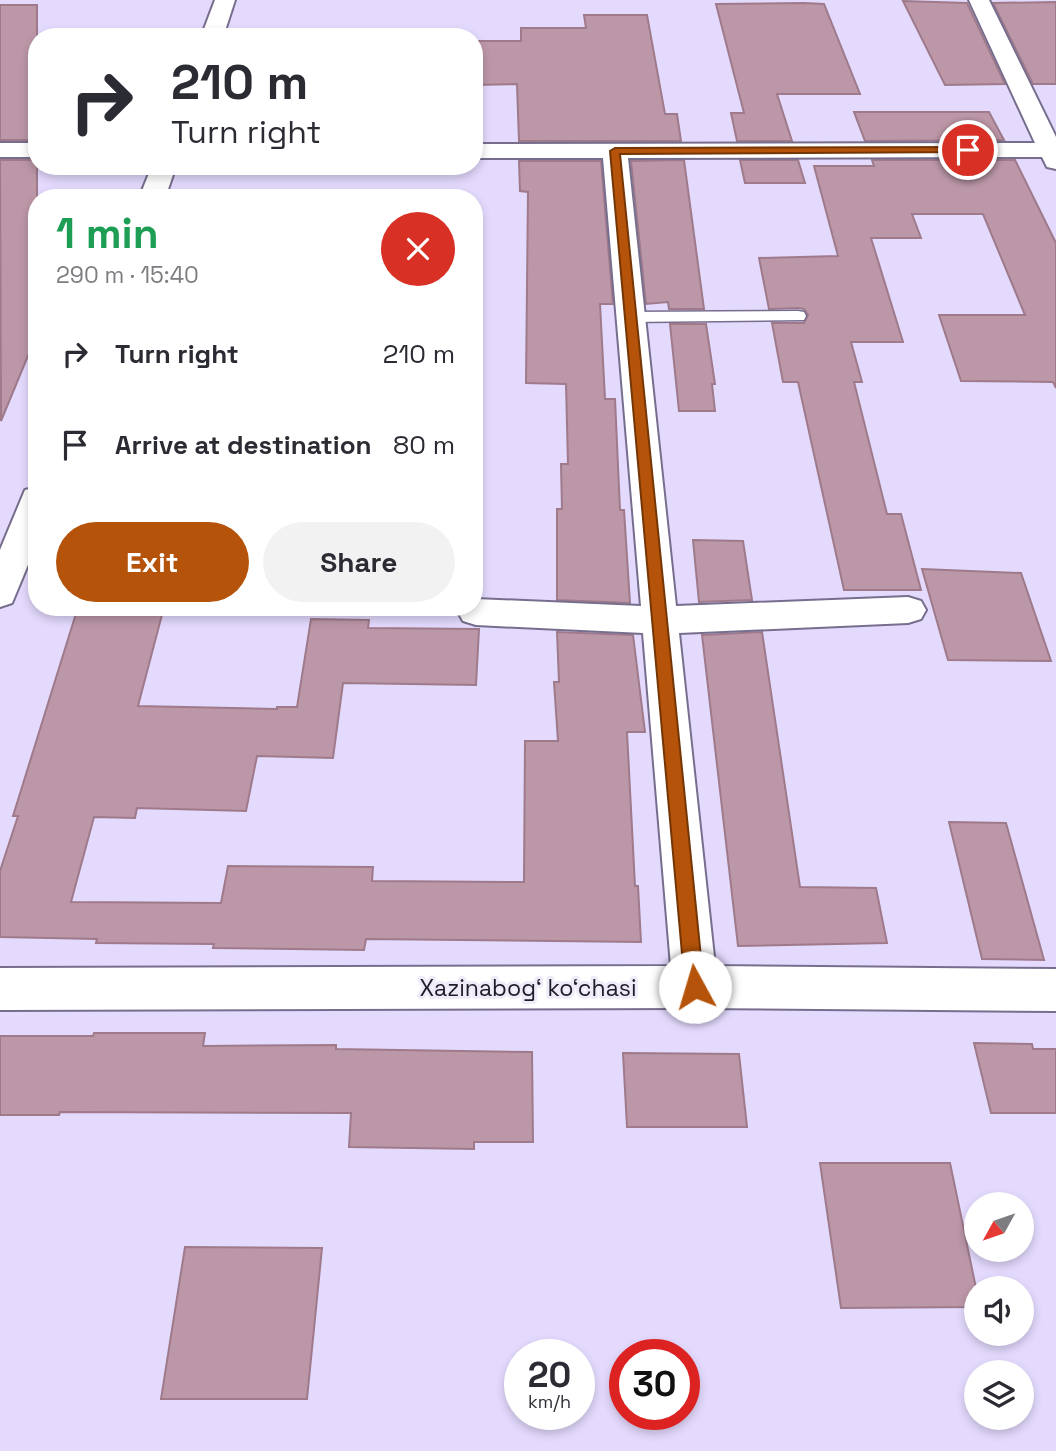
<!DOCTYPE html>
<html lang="en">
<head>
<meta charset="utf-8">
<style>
	:root { --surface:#fff; --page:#f2f2f3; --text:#2b2b33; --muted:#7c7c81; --accent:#b45309 }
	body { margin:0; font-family:"Space Grotesk",sans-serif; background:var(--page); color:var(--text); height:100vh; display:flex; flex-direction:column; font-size:26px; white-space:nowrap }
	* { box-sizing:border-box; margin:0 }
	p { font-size:23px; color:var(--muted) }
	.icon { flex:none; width:38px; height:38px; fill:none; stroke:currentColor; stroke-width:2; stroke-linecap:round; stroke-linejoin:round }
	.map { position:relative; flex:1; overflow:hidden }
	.panel { position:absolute; left:28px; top:189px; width:455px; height:427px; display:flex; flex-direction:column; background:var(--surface); border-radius:28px; box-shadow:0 4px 10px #0003 }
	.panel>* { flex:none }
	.hud { position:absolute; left:28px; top:28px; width:455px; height:147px; border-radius:28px; box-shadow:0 4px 10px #0003; background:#fff; color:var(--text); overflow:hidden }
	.needle { width:46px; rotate:230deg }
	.fabs { position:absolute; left:964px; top:1192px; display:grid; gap:14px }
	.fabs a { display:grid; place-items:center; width:70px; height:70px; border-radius:50%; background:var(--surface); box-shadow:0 4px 10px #0003; font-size:35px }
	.speed { position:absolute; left:504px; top:1339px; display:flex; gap:14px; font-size:35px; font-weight:700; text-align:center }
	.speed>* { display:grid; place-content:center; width:91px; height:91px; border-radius:50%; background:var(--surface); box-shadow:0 4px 10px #0003; line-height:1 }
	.speed small { font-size:18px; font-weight:400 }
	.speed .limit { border:10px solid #d22; background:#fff; color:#111 }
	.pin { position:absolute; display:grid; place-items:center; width:60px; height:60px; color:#fff; margin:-30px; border:4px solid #fff; border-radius:50%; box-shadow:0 2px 7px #0007 }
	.me { position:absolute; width:77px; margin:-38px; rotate:354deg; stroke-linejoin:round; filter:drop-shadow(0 0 5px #0008) }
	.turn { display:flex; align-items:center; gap:24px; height:147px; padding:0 28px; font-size:32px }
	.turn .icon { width:91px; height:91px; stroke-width:2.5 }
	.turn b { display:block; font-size:49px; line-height:60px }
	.round { display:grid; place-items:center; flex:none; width:74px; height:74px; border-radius:37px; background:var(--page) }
	.head { display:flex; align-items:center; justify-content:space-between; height:119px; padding:0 28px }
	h1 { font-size:42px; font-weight:600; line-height:52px; color:#1e9e55 }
	.cta { display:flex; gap:14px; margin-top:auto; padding:14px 28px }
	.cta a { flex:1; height:80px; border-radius:42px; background:var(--accent); color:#fff; font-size:28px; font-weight:600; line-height:80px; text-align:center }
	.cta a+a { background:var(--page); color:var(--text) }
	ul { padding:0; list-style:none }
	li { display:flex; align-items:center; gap:21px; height:91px; padding:0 28px }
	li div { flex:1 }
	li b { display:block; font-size:26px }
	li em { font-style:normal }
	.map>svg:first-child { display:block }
	.building { fill:#bc97a8; stroke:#9e7a8b; stroke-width:2 }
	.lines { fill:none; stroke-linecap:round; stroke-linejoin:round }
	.lane-casing { stroke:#776e8e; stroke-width:3 }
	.street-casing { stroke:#776e8e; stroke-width:4 }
	.lane { fill:#fff; fill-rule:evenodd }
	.street { fill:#fff; fill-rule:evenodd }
	.route { fill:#b45309; stroke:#753606; stroke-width:2 }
	.labels { text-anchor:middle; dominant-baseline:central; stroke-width:6; stroke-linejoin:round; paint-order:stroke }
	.street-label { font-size:23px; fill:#1f1c29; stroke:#efebf9 }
</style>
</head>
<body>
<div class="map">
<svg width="1056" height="1451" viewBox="0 0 1056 1451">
	<rect width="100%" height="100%" fill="#e4dafe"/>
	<g class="building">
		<path d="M 903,1 L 967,3 L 1005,84 L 945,85 Z"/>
		<path d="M 1056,2 L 1056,84 L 1033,84 L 993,3 Z"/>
		<path d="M 804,3 L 824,4 L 860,94 L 777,94 L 792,141 L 737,141 L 731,113 L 744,113 L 716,4 Z"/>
		<rect x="0" y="5" width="37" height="135"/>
		<path d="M 584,15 L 647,15 L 665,114 L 677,114 L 681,141 L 519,141 L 517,84 L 474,85 L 474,41 L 521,41 L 521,28 L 586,28 Z"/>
		<path d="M 854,112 L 989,112 L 1004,140 L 865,141 Z"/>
		<path d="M 0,160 L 37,160 L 37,334 L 1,421 Z"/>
		<path d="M 684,160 L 704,309 L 669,309 L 668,302 L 646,304 L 631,161 Z"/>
		<path d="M 740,160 L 798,160 L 805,183 L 745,183 Z"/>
		<path d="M 872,160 L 1015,160 L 1056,243 L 1056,388 L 1053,382 L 961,381 L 939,315 L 1025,315 L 983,214 L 912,214 L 921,238 L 871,238 L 903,342 L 851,342 L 862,382 L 854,382 L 887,514 L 901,514 L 921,590 L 844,590 L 798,382 L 783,382 L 772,323 L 804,323 L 808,315 L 804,309 L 798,308 L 769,309 L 759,258 L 838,256 L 814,166 L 874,166 Z"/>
		<path d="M 519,161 L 601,161 L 613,304 L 600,304 L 605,399 L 615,399 L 620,510 L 624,510 L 630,603 L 557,600 L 557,509 L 562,509 L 561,464 L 568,464 L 566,384 L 526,383 L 528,192 L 520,191 Z"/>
		<path d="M 670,324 L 706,324 L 715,384 L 712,384 L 715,411 L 679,411 Z"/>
		<path d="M 693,540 L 743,541 L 752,600 L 699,602 Z"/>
		<path d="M 922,569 L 1021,573 L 1051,661 L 948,660 Z"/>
		<path d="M 78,607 L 164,607 L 138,706 L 277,709 L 277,707 L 297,707 L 311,619 L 369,620 L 368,628 L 479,629 L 476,685 L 343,683 L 333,758 L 257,756 L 246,811 L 137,808 L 135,818 L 94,817 L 71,902 L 221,903 L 228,866 L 373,867 L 372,881 L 524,882 L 525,741 L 558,741 L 554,682 L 559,682 L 557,632 L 633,635 L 645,732 L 627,732 L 635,886 L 638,886 L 641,942 L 366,939 L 364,950 L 213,948 L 214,944 L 96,943 L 97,939 L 0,937 L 0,871 L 18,816 L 13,816 Z"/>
		<path d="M 762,632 L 800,887 L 876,888 L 887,943 L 738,946 L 702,635 Z"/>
		<path d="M 949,822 L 1006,823 L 1044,960 L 982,959 Z"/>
		<path d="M 94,1033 L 205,1033 L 203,1046 L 336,1045 L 336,1049 L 532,1052 L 533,1142 L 474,1142 L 474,1149 L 349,1147 L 351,1113 L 60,1112 L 59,1115 L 0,1115 L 0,1036 L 93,1036 Z"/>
		<path d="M 974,1043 L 1032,1044 L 1033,1049 L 1056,1049 L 1056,1113 L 991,1113 Z"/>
		<path d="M 623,1053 L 739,1054 L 747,1127 L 627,1127 Z"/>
		<path d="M 820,1163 L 950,1163 L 976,1288 L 976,1307 L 841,1308 Z"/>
		<path d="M 185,1247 L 322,1248 L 307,1399 L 161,1399 Z"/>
	</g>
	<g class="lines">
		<defs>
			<path id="lane" d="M 798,311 L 804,312 L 806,316 L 804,320 L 629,322 L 621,317 L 629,312 Z"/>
			<g id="street">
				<path d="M 215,0 L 235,0 L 223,37 L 201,37 Z"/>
				<path d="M 969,0 L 989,0 L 1056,137 L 1056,169 L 1047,167 L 1042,157 L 628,158 L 676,606 L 908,597 L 921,601 L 926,610 L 921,619 L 908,623 L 679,633 L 715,966 L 1056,969 L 1056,1011 L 695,1008 L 0,1010 L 0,968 L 671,966 L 643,633 L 476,625 L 463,621 L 458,612 L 461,607 L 474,607 L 476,599 L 641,606 L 603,158 L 474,158 L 474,144 L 1035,143 Z"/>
				<rect x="0" y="143" width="37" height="14"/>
				<path d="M 152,166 L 176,166 L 165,198 L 139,198 Z"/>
				<path d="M 37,487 L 37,543 L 12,603 L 0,607 L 0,550 L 25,490 Z"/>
			</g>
		</defs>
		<use href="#lane" class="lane-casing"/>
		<use href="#street" class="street-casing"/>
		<use href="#lane" class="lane"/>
		<use href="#street" class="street"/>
	</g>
	<path class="route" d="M 968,147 L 973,150 L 971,152 L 620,154 L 704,987 L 701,993 L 695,996 L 688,993 L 685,987 L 610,151 L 615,148 Z"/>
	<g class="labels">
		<g class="street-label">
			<text x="528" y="988">Xazinabog‘ ko‘chasi</text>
		</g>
	</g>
</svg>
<div class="fabs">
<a><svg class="needle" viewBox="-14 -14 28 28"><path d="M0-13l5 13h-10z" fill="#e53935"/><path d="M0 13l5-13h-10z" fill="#7c7c81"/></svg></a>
<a><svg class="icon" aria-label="sound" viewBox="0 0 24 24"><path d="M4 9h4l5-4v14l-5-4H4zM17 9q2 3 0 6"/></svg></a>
<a><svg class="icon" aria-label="layers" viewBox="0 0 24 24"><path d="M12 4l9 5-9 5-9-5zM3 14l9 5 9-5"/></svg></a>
</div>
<div class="speed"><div>20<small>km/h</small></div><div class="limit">30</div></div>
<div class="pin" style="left:968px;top:150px;background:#d93025"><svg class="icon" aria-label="arrive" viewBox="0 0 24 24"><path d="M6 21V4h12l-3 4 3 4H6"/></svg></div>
<svg class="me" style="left:695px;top:987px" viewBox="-20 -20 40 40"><circle r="19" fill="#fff"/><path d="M0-13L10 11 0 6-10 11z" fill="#b45309"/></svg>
<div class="hud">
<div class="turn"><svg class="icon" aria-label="right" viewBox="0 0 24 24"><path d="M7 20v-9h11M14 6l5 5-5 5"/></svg><div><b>210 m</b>Turn right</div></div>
</div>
<section class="panel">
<div class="head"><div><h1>1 min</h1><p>290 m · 15:40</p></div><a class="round" style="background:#d93025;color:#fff"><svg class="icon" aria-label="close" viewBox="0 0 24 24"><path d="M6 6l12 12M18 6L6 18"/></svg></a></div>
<ul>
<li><svg class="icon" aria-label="right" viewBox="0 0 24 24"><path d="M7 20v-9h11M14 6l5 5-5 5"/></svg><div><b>Turn right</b></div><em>210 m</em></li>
<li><svg class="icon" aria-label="arrive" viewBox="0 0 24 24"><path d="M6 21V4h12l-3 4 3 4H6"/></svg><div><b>Arrive at destination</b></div><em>80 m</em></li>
</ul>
<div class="cta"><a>Exit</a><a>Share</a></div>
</section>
</div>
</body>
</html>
